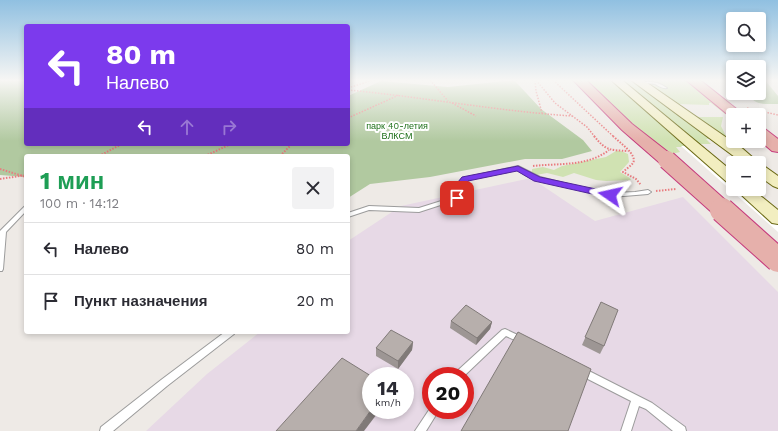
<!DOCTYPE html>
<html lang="ru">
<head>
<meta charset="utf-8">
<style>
	:root { --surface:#fff; --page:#f2f2f3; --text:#2b2b33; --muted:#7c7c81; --line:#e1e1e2 }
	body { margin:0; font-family:"Work Sans",sans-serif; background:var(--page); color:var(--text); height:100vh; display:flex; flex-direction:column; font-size:15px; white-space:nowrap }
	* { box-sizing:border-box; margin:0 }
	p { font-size:13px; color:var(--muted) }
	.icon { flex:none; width:22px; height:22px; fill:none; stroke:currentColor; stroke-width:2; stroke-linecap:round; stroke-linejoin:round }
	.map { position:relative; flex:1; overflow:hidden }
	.panel { position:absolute; left:24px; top:154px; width:326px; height:180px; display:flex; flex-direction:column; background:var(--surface); border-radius:4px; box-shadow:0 2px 6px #0003 }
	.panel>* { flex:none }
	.top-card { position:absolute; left:24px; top:24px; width:326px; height:122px; border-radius:4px; box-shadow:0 2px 6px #0003; background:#7c3aed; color:#fff; overflow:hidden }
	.tools { position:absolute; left:726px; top:12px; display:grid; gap:8px }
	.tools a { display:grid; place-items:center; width:40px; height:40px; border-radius:4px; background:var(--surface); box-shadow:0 2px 6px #0003; font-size:20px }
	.speed { position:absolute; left:362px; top:367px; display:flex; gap:8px; font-size:20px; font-weight:700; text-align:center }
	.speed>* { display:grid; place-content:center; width:52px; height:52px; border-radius:50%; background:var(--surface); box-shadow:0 2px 6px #0003; line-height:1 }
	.speed small { font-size:10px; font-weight:400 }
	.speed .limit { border:6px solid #d22; background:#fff; color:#111 }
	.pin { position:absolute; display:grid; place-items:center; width:34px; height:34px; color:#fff; margin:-17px; border-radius:8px; box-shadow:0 2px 6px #0006 }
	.me { position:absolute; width:44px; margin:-22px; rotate:281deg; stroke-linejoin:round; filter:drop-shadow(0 0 3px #0008) }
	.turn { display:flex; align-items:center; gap:14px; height:84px; padding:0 16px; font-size:18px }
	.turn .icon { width:52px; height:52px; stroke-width:2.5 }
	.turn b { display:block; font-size:28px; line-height:34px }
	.lanes { display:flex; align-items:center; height:38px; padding:0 16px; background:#0003; justify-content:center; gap:20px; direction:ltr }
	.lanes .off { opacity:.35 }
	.round { display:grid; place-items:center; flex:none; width:42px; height:42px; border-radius:4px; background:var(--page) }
	.headline { display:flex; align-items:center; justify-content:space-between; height:68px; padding:0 16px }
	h1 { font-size:24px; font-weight:700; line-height:30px; color:#1e9e55 }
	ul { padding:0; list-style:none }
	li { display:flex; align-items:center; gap:12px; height:52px; padding:0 16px; border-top:1px solid var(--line) }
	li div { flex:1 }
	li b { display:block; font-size:15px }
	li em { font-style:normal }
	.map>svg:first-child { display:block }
	.industrial { fill:#e7d9e6; fill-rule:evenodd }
	.grass { fill:#d0e2b2 }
	.forest { fill:#b1c9a0 }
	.pier { fill:#fff }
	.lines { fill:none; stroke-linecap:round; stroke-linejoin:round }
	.service-casing { stroke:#9c9c9c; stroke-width:2 }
	.secondary-casing { stroke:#696712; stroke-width:2 }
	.trunk-casing { stroke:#c63a7c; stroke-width:2 }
	.path-far1 { stroke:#e97c7f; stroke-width:1.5; stroke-dasharray:1.5 1.5; stroke-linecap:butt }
	.path { stroke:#e97c7f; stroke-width:2; stroke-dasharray:1.5 1.5; stroke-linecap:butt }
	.service { fill:#fff; fill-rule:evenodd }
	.secondary { fill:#f2eec0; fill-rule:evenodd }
	.trunk { fill:#e6b0ab; fill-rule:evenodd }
	.trunk-bridge-far1-casing { stroke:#c63a7c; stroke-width:20; stroke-linecap:butt }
	.trunk-bridge-casing { stroke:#c63a7c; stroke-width:26; stroke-linecap:butt }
	.trunk-bridge-far1 { stroke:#e6b0ab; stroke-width:18 }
	.trunk-bridge { stroke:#e6b0ab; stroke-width:24 }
	.wall { fill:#9d9694 }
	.shaded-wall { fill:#807a78 }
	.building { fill:#b7afac; stroke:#807a78 }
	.route { fill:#7c3aed; stroke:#51269a }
	.labels { text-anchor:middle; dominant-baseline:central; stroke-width:4; stroke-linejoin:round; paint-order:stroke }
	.far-park-label { font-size:9px; fill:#1d7019; stroke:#fff }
</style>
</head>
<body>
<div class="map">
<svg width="778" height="431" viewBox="0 0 778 431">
	<rect width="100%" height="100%" fill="#eeeae6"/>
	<path class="industrial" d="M 531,178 L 595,221 L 683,197 L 778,292 L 778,431 L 146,431 L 207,374 L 260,332 L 348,332 L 348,241 L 401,206 ZM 371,376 L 405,376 L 405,410 L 371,410 ZM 431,376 L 465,376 L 465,410 L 431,410 Z"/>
	<g class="grass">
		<path d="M 586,80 L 685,80 L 727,113 L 725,114 L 711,103 L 709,103 L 709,105 L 678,104 L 691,116 L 700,117 L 723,117 L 721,126 L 727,138 L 706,139 L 711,144 L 696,144 L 699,147 L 676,147 L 680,152 L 667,155 L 630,122 Z"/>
		<path d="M 616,151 L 621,151 L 628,154 L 629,162 L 620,172 L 630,178 L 631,180 L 606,181 L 596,180 L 574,173 L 563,177 L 547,173 L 536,175 L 532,172 L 532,169 L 543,167 L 554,170 L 562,166 L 606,157 Z"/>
	</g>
	<g class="forest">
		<path d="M 0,80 L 26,80 L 26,144 L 348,144 L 348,96 L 381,81 L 448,87 L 514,80 L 541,109 L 583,140 L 592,151 L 562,159 L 525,159 L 430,177 L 370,184 L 348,198 L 348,156 L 26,156 L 26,177 L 0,175 Z"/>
		<path d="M 759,80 L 765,80 L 778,96 L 778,104 C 765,104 754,106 748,93 L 759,93 Z"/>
	</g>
	<path class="pier" d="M 681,146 L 700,146 L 733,173 L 733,189 L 753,189 L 778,210 L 778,232 Z"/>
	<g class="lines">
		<defs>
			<g id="service">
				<path d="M 644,82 C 653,81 660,83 667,88 C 662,89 659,86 655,84 C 650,83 646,84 641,85 L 639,84 Z"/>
				<path d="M 518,166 L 540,177 L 592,190 L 613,193 L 635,192 L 648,190 L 651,192 L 648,194 L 624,196 L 603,195 L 536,179 L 527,176 L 517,170 L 467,180 L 465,182 L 459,199 L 419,212 L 369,210 L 348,217 L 348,213 L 369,206 L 419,208 L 454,197 L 459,182 L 463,178 Z"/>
				<path d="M 26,206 L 26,211 L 6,232 L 3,269 L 2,271 L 0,271 L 0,231 L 24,207 Z"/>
				<path d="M 505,329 L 524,338 L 525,340 L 524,342 L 521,343 L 506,336 L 464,376 L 454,376 L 455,373 L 502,330 Z"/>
				<path d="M 225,332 L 235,332 L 234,334 L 167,386 L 113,431 L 100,431 L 101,427 L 161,380 Z"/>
				<path d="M 583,368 L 652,403 L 685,427 L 686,431 L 673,431 L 646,409 L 639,406 L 631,431 L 621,431 L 631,401 L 580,375 L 579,372 L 580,369 Z"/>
				<path d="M 431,407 L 431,410 L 439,410 L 426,431 L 415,431 Z"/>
			</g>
			<g id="secondary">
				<path d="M 611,80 L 622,80 L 733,172 L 733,185 L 728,183 Z"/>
				<path d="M 631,80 L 643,80 L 743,149 L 759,163 L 743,163 Z"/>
				<path d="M 759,165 L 764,166 L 778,176 L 778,188 L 773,186 L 759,176 Z"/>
				<path d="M 735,189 L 752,189 L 778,210 L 778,224 L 772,223 Z"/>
			</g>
			<g id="trunk">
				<path d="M 573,80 L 586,80 L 632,124 L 673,156 L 676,160 L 673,164 L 667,165 L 661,164 L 622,130 Z"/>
				<path d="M 686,80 L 700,80 L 744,115 L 733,115 L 732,118 Z"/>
				<path d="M 759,127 L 765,129 L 778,139 L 778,152 L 772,151 L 759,140 Z"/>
			</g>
		</defs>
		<use href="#service" class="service-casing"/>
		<use href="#secondary" class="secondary-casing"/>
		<use href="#trunk" class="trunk-casing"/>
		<g class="path-far1">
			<path d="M 430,80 L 448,101"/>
			<path d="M 535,80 L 536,91 L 542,113"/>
			<path d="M 536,80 L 555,103 L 587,127 L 595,137"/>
			<path d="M 553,80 L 614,137"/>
			<path d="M 348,88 L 373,80"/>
			<path d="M 348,90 C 423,97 497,111 572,116"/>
			<path d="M 452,103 L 476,116"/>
			<path d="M 747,108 L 778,115"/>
			<path d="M 348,118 L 399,95"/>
		</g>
		<g class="path">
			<path d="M 594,136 C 606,151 610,150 628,151"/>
			<path d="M 613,136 C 619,142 638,155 633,163 C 631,166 626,169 623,172 L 636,179 L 641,185"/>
			<path d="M 99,156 L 122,144"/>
			<path d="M 205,156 L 231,144"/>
			<path d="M 280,156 L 292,144"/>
			<path d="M 533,166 C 559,163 587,167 609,150"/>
			<path d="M 0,169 L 26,177"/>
			<path d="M 0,179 L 26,175"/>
			<path d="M 656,191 L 676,189"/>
		</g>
		<use href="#service" class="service"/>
		<use href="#secondary" class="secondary"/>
		<use href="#trunk" class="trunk"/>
		<defs>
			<path id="trunk-bridge-far1" d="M 667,160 L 724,211"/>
			<path id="trunk-bridge" d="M 722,210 L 778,260"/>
		</defs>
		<use href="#trunk-bridge-far1" class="trunk-bridge-far1-casing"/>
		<use href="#trunk-bridge" class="trunk-bridge-casing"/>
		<use href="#trunk-bridge-far1" class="trunk-bridge-far1"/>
		<use href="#trunk-bridge" class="trunk-bridge"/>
	</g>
	<g class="wall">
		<path d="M 601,302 L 604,346 L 600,354 L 582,345 Z"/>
		<path d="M 451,321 L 492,322 L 490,329 L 476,345 L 450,328 Z"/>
		<path d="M 413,342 L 412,350 L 398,369 L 376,356 L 376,348 Z"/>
	</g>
	<g class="shaded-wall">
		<path d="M 492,322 L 490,329 L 476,345 L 477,338 Z"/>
		<path d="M 413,342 L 412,350 L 398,369 L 398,361 Z"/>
		<path d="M 371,410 L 380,410 L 364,431 L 356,431 Z"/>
	</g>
	<g class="building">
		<path d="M 601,302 L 618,310 L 604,346 L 585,337 Z"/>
		<path d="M 466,305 L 492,322 L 477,338 L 451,321 Z"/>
		<path d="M 391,330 L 413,342 L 398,361 L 376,348 Z"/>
		<path d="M 518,332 L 591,369 L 568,431 L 461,431 Z"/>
		<path d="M 342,358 L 371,376 L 371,410 L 356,431 L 276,431 Z"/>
	</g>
	<linearGradient id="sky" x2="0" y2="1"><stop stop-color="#90c0e1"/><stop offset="0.57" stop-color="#f7f6f4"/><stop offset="1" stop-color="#f7f6f4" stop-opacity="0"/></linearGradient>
	<rect width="778" height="141" fill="url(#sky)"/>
	<path class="route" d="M 518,166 L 540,177 L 610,192 L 614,195 L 610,198 L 534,181 L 517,171 L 468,181 L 460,200 L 454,200 L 453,198 L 458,182 L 462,177 Z"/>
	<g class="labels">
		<g class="far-park-label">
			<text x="397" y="126">парк 40-летия<tspan x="397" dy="10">ВЛКСМ</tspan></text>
		</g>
	</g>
</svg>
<div class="tools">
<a><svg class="icon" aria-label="search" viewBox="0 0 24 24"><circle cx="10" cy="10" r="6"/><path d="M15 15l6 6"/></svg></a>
<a><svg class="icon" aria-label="layers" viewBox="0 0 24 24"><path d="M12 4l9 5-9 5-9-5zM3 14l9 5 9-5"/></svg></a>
<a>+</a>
<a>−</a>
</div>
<div class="speed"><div>14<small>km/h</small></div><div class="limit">20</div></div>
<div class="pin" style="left:457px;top:198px;background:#d93025"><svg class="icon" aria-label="arrive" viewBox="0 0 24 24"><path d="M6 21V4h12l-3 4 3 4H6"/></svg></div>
<svg class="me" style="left:610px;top:195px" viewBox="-20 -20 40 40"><path d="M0-17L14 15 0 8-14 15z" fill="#7c3aed" stroke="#fff" stroke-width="4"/></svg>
<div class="top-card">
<div class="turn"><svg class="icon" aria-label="left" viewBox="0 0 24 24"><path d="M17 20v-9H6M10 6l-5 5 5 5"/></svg><div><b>80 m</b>Налево</div></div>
<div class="lanes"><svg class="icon" aria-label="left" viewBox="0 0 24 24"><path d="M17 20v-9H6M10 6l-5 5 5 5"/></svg><svg class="icon off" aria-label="ahead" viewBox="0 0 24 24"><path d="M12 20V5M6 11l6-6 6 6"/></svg><svg class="icon off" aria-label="right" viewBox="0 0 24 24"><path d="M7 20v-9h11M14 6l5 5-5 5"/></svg></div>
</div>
<section class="panel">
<div class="headline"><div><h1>1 мин</h1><p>100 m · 14:12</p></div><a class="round"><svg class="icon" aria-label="close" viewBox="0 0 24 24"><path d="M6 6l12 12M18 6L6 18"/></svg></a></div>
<ul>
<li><svg class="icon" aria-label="left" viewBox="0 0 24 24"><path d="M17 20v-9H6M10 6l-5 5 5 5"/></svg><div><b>Налево</b></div><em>80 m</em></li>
<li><svg class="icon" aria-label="arrive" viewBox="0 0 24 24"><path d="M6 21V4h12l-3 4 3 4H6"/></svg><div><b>Пункт назначения</b></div><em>20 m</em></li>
</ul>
</section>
</div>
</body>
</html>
